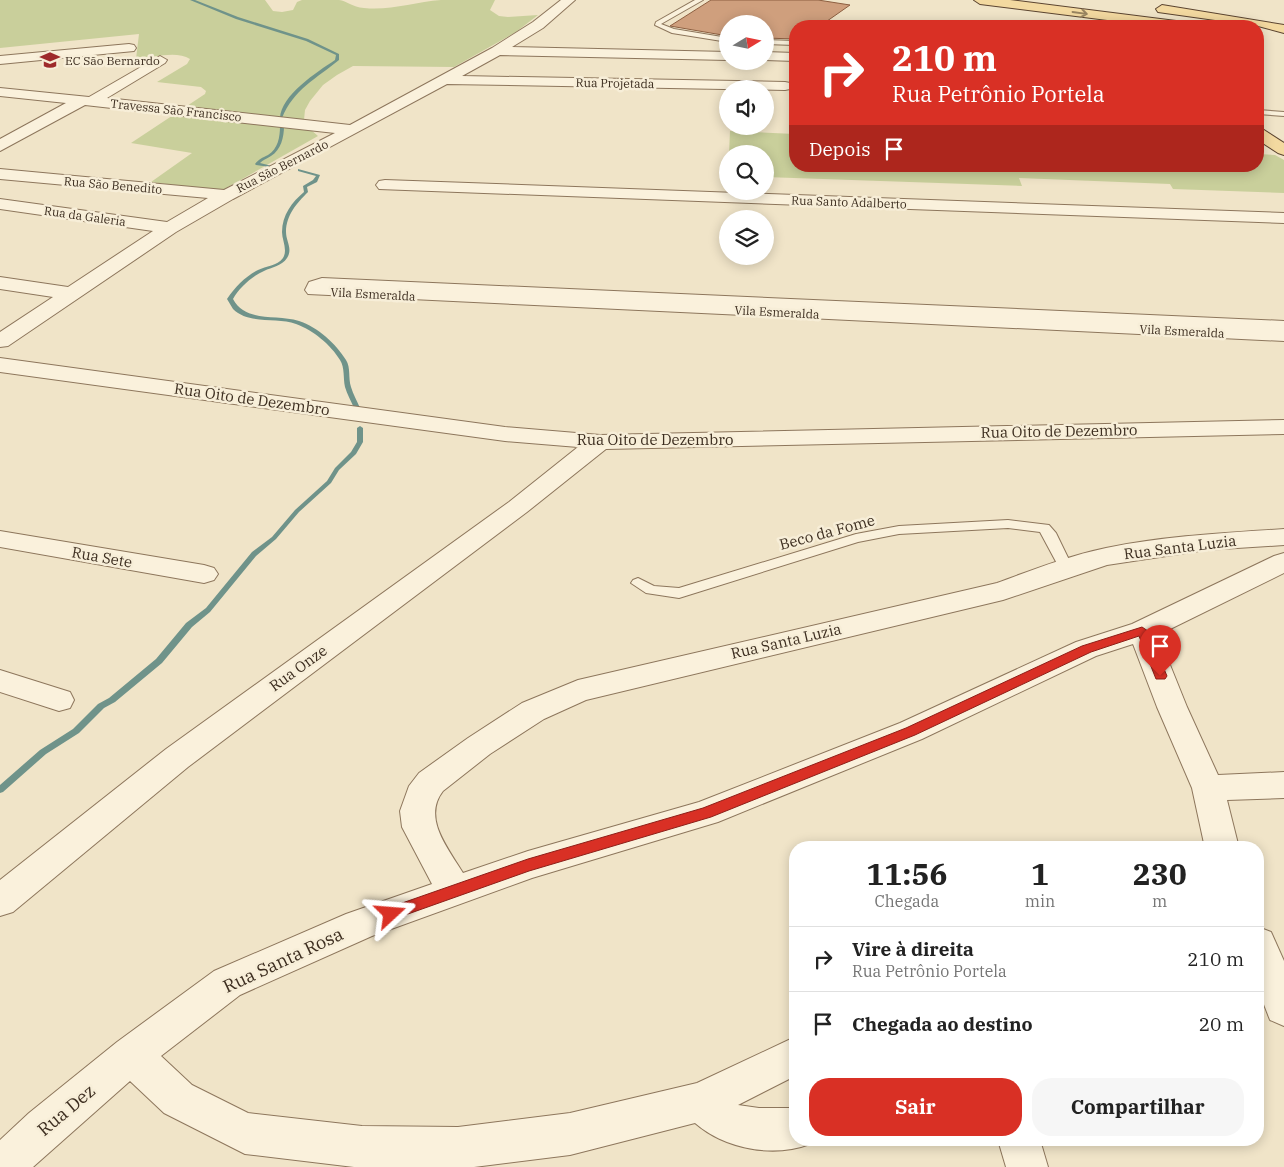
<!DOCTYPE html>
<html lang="pt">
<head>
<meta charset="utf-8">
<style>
	:root { --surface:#fff; --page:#f6f6f6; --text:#222; --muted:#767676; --line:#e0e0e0; --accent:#d93025 }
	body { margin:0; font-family:"IBM Plex Serif",serif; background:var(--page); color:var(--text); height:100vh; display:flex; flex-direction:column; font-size:19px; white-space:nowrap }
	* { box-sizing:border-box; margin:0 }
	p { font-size:16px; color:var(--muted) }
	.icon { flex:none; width:28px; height:28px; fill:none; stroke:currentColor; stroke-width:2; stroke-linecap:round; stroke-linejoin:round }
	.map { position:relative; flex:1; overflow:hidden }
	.details { position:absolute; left:789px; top:841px; width:475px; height:305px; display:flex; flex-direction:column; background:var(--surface); border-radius:20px; box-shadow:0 2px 12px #0003 }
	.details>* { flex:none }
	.top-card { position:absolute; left:789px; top:20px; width:475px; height:152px; border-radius:20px; box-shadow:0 2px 12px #0003; background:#d93025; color:#fff; overflow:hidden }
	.needle { width:32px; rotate:80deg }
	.tools { position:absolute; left:719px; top:15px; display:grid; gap:10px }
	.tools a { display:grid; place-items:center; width:55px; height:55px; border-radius:50%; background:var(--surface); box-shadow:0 2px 12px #0003; font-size:25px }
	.pin { position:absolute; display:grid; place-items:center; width:42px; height:42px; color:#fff; margin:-51px -21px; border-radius:50% 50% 50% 0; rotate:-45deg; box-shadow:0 0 5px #0007 }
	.pin .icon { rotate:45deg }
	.me { position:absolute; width:55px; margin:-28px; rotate:71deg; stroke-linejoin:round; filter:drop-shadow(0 0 4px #0008) }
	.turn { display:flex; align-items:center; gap:18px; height:105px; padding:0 20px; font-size:22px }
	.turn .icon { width:65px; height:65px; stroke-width:2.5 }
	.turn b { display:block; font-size:35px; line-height:42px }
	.then { display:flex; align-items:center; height:48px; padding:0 20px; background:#0003; gap:10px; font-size:19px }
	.eta { display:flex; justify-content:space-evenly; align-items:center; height:85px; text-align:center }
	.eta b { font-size:30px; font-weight:700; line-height:35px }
	.cta { display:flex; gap:10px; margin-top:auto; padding:10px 20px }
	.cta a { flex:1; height:58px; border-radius:20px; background:var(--accent); color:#fff; font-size:20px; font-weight:700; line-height:58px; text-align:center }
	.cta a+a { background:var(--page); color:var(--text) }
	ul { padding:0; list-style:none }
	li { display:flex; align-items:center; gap:15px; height:65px; padding:0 20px; border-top:1px solid var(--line) }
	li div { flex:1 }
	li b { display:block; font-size:19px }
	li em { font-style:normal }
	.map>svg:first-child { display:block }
	.green { fill:#c9cf9b }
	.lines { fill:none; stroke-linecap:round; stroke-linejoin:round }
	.stream { fill:#6f938a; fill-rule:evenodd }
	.building { fill:#cf9f7d; stroke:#8d5f41 }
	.lane-casing { stroke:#8d765c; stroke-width:2 }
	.street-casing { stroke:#8d765c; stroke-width:2 }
	.primary-casing { stroke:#5b4430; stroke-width:2 }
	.lane { fill:#faf1dc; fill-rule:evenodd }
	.street { fill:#faf1dc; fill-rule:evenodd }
	.primary { fill:#f3d9a0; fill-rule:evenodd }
	.oneway { stroke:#988460 }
	.route { fill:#d93025; stroke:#8d1f18 }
	.labels { text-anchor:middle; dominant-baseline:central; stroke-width:5; stroke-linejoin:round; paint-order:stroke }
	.far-poi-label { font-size:12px; fill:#3d2e20; stroke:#f7eed8; text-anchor:start }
	.far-street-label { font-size:12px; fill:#3d2e20; stroke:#f7eed8 }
	.street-label { font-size:15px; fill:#3d2e20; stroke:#f7eed8 }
	.near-street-label { font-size:18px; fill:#3d2e20; stroke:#f7eed8 }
</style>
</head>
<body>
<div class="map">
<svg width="1284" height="1167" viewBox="0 0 1284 1167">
	<rect width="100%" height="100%" fill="#f0e4c8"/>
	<g class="green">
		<path d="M 0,0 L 265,0 L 273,11 L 282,12 L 293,10 L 297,2 L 302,0 L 339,0 C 347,1 352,7 364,8 C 389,11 415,2 441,0 C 459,0 477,0 495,0 L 490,10 L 499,16 L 508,17 L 538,15 L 516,32 L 454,67 L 353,66 L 337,75 L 323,85 L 310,101 L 305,110 L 304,120 L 311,130 L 318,136 L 221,191 L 151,182 L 192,153 L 131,143 L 205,94 L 206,91 L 201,87 L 157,82 L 187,64 L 190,59 C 176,50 152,58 136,59 L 139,34 L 0,48 Z"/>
		<path d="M 730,131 L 795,134 L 795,166 L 1258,166 L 1258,154 L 1275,155 L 1284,160 L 1284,193 L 1173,189 L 1170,184 L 1019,178 L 1022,186 L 765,177 L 765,154 L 729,154 Z"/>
	</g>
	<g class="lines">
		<g class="stream">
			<path d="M 190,0 L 195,0 L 238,17 L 308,39 L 339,54 L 339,60 C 317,78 293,90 282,118 L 280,118 C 281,95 317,72 335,60 L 336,55 L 306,41 L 236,19 Z"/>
			<path d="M 282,125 L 284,126 C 284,137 281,150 271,156 C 266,159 263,160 260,163 L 272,166 L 270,167 L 256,165 L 255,164 C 259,159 262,158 268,155 C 278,149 280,137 280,126 Z"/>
			<path d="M 298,169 L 320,175 L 317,182 L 307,187 L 308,192 C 297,203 286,215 286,232 C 286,241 293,249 287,258 C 282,266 272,267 264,271 C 252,276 239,288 233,299 C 246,323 276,314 299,321 C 318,327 336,344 346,360 C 351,368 348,378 351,387 C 353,394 357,401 360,408 L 359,409 L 357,410 L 354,408 C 351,401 347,394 345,387 C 343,378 345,368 340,360 C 331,345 313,330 296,324 C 277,317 249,325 233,309 C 231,306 229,302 227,299 C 235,287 246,276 258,270 C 266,266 277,266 283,258 C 288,250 282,240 282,232 C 282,215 292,202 304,192 L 303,186 L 313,180 L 316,176 L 298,171 Z"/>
			<path d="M 360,426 L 363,428 L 363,442 L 356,454 L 339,470 L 331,483 L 299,512 L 276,539 L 256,556 L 210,612 L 192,627 L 162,663 L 115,702 L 104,708 L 79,733 L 46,754 L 3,792 L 0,793 L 0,785 L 40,750 L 73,729 L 98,704 L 109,698 L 156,659 L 186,623 L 206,608 L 252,552 L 272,537 L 295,510 L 327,481 L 335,468 L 351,452 L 357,442 L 357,428 Z"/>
		</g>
	</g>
	<path class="building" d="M 711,0 L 818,0 L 850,5 L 820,26 L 795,26 L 795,39 L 765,38 L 765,24 L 728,24 L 728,36 L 670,26 Z"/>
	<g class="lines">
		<defs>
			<g id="lane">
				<path d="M 695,0 L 703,0 L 661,24 L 674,29 L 728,38 L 728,42 L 672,33 L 655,25 L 656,22 Z"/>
				<path d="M 1149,24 L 1153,25 L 1154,26 L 1146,26 Z"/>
				<path d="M 765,40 L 795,41 L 795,45 L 765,44 Z"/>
				<path d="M 1258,110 L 1284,112 L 1284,116 L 1258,114 Z"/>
				<path d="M 1008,520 L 1049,525 L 1056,533 L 1073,568 L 1071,571 L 1061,571 L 1040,532 L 1008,528 L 899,534 L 858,542 L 679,598 L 646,593 L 631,583 L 633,580 L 638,578 L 654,586 L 679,588 L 856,534 L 899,526 Z"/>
			</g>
			<g id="street">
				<path d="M 561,0 L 575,0 L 543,28 L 512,47 L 728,52 L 728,60 L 500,55 L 462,76 L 785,82 L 790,83 L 792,86 L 790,89 L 785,90 L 447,84 L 233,199 L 176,232 L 8,346 L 0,347 L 0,332 L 53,297 L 0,289 L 0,277 L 68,287 L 153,231 L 0,209 L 0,199 L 167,222 L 208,198 L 0,179 L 0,169 L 224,190 L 335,133 L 85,105 L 0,151 L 0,139 L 66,103 L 0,96 L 0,88 L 89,97 L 160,56 L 167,60 L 165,63 L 107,98 L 350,125 L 492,48 L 533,22 Z"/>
				<path d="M 129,44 L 134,45 L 136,48 L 134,51 L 0,64 L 0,56 Z"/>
				<path d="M 765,52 L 795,53 L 795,61 L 765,60 Z"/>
				<path d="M 385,180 L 1284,213 L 1284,223 L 379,189 L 376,185 L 379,181 Z"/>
				<path d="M 322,278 L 1284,321 L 1284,341 L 308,294 L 305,290 L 309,282 Z"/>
				<path d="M 0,358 L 505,427 L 600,435 L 1284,420 L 1284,434 L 606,449 L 527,512 L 188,767 L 13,912 L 0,916 L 0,880 L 166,749 L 509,502 L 578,447 L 505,441 L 0,372 Z"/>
				<path d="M 1284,529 L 1284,545 L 1206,550 L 1107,565 L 1003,600 L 586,700 L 544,719 L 490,754 L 443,791 C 422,818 448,848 463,873 L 528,851 L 699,802 L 900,723 L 1076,642 L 1132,624 L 1274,556 L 1284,553 L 1284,573 L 1158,635 L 1187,707 L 1218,775 L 1284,772 L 1284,798 L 1227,800 L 1239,848 L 1205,848 L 1192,788 L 1157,707 L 1133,644 L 1096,656 L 922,739 L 718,822 L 532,878 L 372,936 L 240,995 L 161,1056 L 192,1085 L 248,1113 L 362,1126 L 458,1127 L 570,1113 L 697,1083 L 795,1037 L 795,1076 L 738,1105 L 759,1108 L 795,1108 L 795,1140 L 811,1140 L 810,1144 C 773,1158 725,1149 695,1123 L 570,1155 L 474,1167 L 354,1167 L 245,1154 L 164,1113 L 130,1081 L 33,1167 L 0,1167 L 0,1140 L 29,1113 L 117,1042 L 214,971 L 346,914 L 432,884 L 402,827 L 400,811 L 409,786 L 419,773 L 468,738 L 522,703 L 578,680 L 997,583 C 1032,570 1068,556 1106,548 C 1164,536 1224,533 1284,529 Z"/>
				<path d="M 0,531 L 204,565 L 214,568 L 218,574 L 214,580 L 204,583 L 0,547 Z"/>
				<path d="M 0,670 L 70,692 L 74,700 L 70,708 L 59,711 L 0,692 Z"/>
				<path d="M 1258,927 L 1271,932 L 1284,961 L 1284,1026 L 1270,1020 L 1258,989 Z"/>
				<path d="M 998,1140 L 1040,1140 L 1048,1167 L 1006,1167 Z"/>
			</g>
			<g id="primary">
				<path d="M 974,0 L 1010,0 L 1184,22 L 1191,26 L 1155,26 L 980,4 Z"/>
				<path d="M 1162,5 L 1284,25 L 1284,33 L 1258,26 L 1158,12 L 1156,9 Z"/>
				<path d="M 1258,128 L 1264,130 L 1284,143 L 1284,155 L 1278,153 L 1258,140 Z"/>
			</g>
		</defs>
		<use href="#lane" class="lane-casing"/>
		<use href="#street" class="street-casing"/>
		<use href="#primary" class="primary-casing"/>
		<use href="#lane" class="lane"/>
		<use href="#street" class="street"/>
		<use href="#primary" class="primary"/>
	</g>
	<defs><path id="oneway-shaft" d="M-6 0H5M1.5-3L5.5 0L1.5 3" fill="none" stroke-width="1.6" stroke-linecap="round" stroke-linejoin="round" transform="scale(1.25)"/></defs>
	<use class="oneway" href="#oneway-shaft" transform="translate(1080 13) rotate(8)"/>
	<path class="route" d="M 1142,627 L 1148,631 L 1167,676 L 1165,679 L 1156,679 L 1139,636 L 1091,652 L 915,735 L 711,817 L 529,871 L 391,920 L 385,918 L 383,914 L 385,909 L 528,859 L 703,808 L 906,728 L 1082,646 Z"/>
	<defs>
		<symbol id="school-bare" viewBox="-9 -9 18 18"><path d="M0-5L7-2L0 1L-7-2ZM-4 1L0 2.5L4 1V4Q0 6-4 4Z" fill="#9e2a2b" stroke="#f7eed8" stroke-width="2.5" paint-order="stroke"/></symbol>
	</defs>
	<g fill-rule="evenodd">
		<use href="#school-bare" x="36" y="46" width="28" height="28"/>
	</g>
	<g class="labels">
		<g class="far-poi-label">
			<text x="65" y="60">EC São Bernardo</text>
		</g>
		<g class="far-street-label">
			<text transform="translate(615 83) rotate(1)">Rua Projetada</text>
			<text transform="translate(176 110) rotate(6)">Travessa São Francisco</text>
			<text transform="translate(282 166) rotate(-27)">Rua São Bernardo</text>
			<text transform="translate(113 185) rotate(5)">Rua São Benedito</text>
			<text transform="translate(849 202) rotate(2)">Rua Santo Adalberto</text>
			<text transform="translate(85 216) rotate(8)">Rua da Galeria</text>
			<text transform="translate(373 294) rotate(3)">Vila Esmeralda</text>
			<text transform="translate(777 312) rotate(3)">Vila Esmeralda</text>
			<text transform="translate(1182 331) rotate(3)">Vila Esmeralda</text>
		</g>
		<g class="street-label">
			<text transform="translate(252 399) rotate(8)">Rua Oito de Dezembro</text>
			<text transform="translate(1059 431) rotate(-1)">Rua Oito de Dezembro</text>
			<text x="655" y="439">Rua Oito de Dezembro</text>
			<text transform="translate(827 532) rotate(-15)">Beco da Fome</text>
			<text transform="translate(1180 547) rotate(-7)">Rua Santa Luzia</text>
			<text transform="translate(102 557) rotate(10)">Rua Sete</text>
			<text transform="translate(786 641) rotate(-13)">Rua Santa Luzia</text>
			<text transform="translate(298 668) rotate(-36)">Rua Onze</text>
		</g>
		<g class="near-street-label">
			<text transform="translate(283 960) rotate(-25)">Rua Santa Rosa</text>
			<text transform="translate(66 1110) rotate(-40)">Rua Dez</text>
		</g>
	</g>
</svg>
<div class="tools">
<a><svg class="needle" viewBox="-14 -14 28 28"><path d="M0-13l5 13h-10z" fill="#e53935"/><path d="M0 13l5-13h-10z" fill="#767676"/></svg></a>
<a><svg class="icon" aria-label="sound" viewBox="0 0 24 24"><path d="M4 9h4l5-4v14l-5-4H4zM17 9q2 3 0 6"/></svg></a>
<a><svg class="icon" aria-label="search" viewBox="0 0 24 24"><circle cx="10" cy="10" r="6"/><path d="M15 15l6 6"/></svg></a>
<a><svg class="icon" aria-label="layers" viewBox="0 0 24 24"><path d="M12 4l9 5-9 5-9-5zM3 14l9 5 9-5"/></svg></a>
</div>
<div class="pin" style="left:1160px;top:676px;background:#d93025"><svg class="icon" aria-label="arrive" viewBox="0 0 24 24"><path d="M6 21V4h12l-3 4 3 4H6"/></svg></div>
<svg class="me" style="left:391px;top:914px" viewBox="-20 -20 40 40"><path d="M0-17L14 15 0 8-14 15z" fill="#d93025" stroke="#fff" stroke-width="4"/></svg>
<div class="top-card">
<div class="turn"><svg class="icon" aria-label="right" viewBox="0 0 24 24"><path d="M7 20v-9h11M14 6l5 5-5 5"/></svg><div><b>210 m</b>Rua Petrônio Portela</div></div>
<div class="then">Depois<svg class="icon" aria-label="arrive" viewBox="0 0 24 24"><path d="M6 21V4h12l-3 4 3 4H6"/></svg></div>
</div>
<section class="details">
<div class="eta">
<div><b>11:56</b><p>Chegada</p></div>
<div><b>1</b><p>min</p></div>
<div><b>230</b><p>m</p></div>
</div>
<ul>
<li><svg class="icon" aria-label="right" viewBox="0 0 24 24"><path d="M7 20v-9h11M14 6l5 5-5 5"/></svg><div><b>Vire à direita</b><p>Rua Petrônio Portela</p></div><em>210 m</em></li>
<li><svg class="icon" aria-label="arrive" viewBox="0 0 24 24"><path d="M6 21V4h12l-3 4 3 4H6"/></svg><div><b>Chegada ao destino</b></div><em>20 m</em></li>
</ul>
<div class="cta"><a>Sair</a><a>Compartilhar</a></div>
</section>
</div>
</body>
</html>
